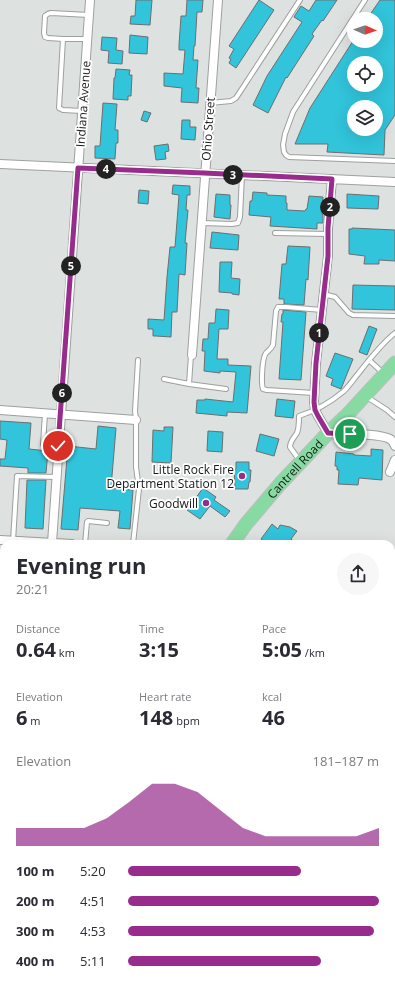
<!DOCTYPE html>
<html lang="en">
<head>
<meta charset="utf-8">
<style>
  :root { --surface:#fff; --page:#f7f7f7; --text:#2b2b33; --muted:#7c7c81; --accent:#982c8d }
  body { margin:0; font-family:"Open Sans",sans-serif; background:var(--page); color:var(--text); height:100vh; display:flex; flex-direction:column; font-size:15px; white-space:nowrap }
  * { box-sizing:border-box; margin:0 }
  p { font-size:13px; color:var(--muted) }
  .icon { flex:none; width:22px; height:22px; fill:none; stroke:currentColor; stroke-width:2; stroke-linecap:round; stroke-linejoin:round }
  .map { position:relative; flex:1; overflow:hidden }
  .side { position:absolute; left:0px; top:540px; width:395px; height:444px; display:flex; flex-direction:column; background:var(--surface); border-radius:12px 12px 0 0; box-shadow:0 4px 16px #0002 }
  .side>* { flex:none }
  .needle { width:26px; rotate:92deg }
  .tools { position:absolute; left:347px; top:12px; display:grid; gap:8px }
  .tools a { display:grid; place-items:center; width:36px; height:36px; border-radius:50%; background:var(--surface); box-shadow:0 4px 16px #0002; font-size:20px }
  .pin { position:absolute; display:grid; place-items:center; width:34px; height:34px; color:#fff; margin:-17px; border:2px solid #fff; border-radius:50%; box-shadow:0 1px 4px #0007 }
  .km { position:absolute; width:20px; height:20px; margin:-10px; border-radius:50%; background:#222; color:#fff; font-size:11px; line-height:20px; text-align:center }
  .round { display:grid; place-items:center; flex:none; width:42px; height:42px; border-radius:21px; background:var(--page) }
  .summary { display:flex; align-items:center; justify-content:space-between; height:68px; padding:0 16px }
  h1 { font-size:22px; font-weight:700; line-height:30px }
  .metrics { display:grid; grid-template-columns:repeat(3,1fr); gap:6px; height:68px; padding:4px 16px }
  .metrics div { display:grid; align-content:center }
  .metrics b { font-size:20px; font-weight:700 }
  .metrics small { font-size:11px; font-weight:400 }
  .metrics p { font-size:11px }
  .chart { height:112px; padding:8px 16px }
  .chart p { display:flex; justify-content:space-between }
  .chart svg { width:100%; height:72px; margin-top:4px; fill:var(--accent); opacity:.7 }
  ul { padding:0 16px; list-style:none; font-size:13px }
  li { display:grid; grid-template-columns:64px 48px 1fr; align-items:center; height:30px }
  li i { height:10px; border-radius:5px; background:var(--accent) }
  .map>svg:first-child { display:block }
  .building { fill:#31c4db; stroke:#6b6f70; fill-rule:evenodd }
  .lines { fill:none; stroke-linecap:round; stroke-linejoin:round }
  .lane-casing { stroke:#9ca09f; stroke-width:6 }
  .street-casing { stroke:#9ca09f; stroke-width:10 }
  .primary-casing { stroke:#bebebe; stroke-width:15 }
  .lane { stroke:#fff; stroke-width:4 }
  .street { stroke:#fff; stroke-width:8 }
  .primary { stroke:#88daa3; stroke-width:13 }
  .route-casing { stroke:#fff; stroke-width:8 }
  .route { stroke:#982c8d; stroke-width:5 }
  .poi-dot { fill:#982c8d; stroke:#fff; stroke-width:1.5 }
  .labels { text-anchor:middle; dominant-baseline:central; stroke-width:3.5; stroke-linejoin:round; paint-order:stroke }
  .street-label { font-size:12px; fill:#161717; stroke:#fff }
  .poi-label { font-size:12px; fill:#161717; stroke:#fff; text-anchor:end }
</style>
</head>
<body>
<div class="map">
<svg width="395" height="984" viewBox="0 0 395 984">
  <rect width="100%" height="100%" fill="#dde2e0"/>
  <!-- building -->
  <path class="building" d="M136,0H152L150,25L130,24L131,16H135Z
    M187,0H203L202,12H197L195,46H194L193,60H198L196,88H199L198,103L181,102L182,88L164,86V73L183,74L185,50H179V45L181,16H186Z
    M259,0L274,10L236,68L229,63L231,59L229,58L234,49L229,46Z
    M316,0H337L323,21L322,20L312,34L314,36L287,78L286,77L268,113L253,105L267,76L302,22L294,17L301,6L309,11Z
    M380,0H395V115L385,130L384,155L327,152L328,144H295L310,108L353,41H376V19H367ZM354,63H376V85H354ZM354,107H376V129H354Z
    M130,35L148,37L147,54L129,53Z
    M102,37L117,38L116,50L123,51L122,64L108,63L109,51L101,50Z
    M116,69L130,70L129,75H132L131,96H128V100L113,99L114,78H115Z
    M103,103L117,104L115,130H118V143H116L115,159L95,158V146H100Z
    M144,111L151,113L147,122L141,120Z
    M182,120H190V127H196L195,140L181,139Z
    M168,144L169,151L165,152L166,159L156,160L154,146Z
    M173,185L190,186V195H187L186,210H188L185,243H187L185,275L179,274L177,312H172L171,337L156,336H153V329H148V319L164,320L167,277L170,247H175L179,195L172,194Z
    M139,190L149,191L148,204L138,203Z
    M253,192L267,193V195L286,196V203H287V210L305,211L306,209H307L309,196L323,197L322,214L323,215V223H317V229L270,226L271,217L249,215L250,201H252Z
    M216,194L230,195V205H231L230,219L214,217Z
    M347,194L379,196L378,209L347,208Z
    M352,228L395,230V261L379,260V264H364L365,256L349,254V229H352Z
    M212,232L239,235L238,250L210,248Z
    M288,246L310,247L308,280L306,279L304,305L284,304V299H279L282,264H286Z
    M220,262H232L231,278L240,279L239,295L232,294V293L219,292Z
    M353,285L395,286V310L352,309Z
    M216,309L229,310L228,329H219L217,359H228V365L251,366L247,413L227,412V416L196,413L197,400H205V399L233,402L236,372L220,371V373L204,371L205,351H202L203,339H208L209,323H215Z
    M283,310L306,312L301,380L279,379L283,322H281L282,314H283Z
    M369,326L377,329L367,355L359,352Z
    M335,353L353,359L341,389L331,385L333,379L326,376Z
    M277,399L295,401L293,418L275,416Z
    M0,421L31,423L29,449L48,451L46,473H28V468L0,466V459H5L7,440L0,439Z
    M98,426L116,428L111,488L133,490L130,529L118,528L120,511L80,508L78,530L61,529L68,446L96,449Z
    M164,427H173L171,463L152,462L153,430L164,431Z
    M208,431L223,432L222,452L207,451Z
    M260,434L279,439L274,456L256,451Z
    M371,449L383,450L382,480L359,478L358,485L338,484L339,470H337V466H335L336,452L354,454V455L371,456Z
    M236,462H249V470H251L250,482H249L248,489H235L234,470L236,469Z
    M27,480H46L43,529L25,528Z
    M203,488L216,497L214,500L230,511L225,517L210,506L200,519L187,510Z
    M272,524L278,529L280,525L290,527L297,531L291,539L297,544H268L261,539Z"/>
  <g class="lines">
    <defs>
      <path id="lane" d="M365,0L293,112L285,134L283,145L284,152L286,155L289,157L395,161
        M63,39L48,38L45,37L44,33L45,16C47,14 48,13 51,13L89,15
        M210,103L231,101L236,98L300,0
        M82,111L63,110L59,108L63,39H87
        M202,223L232,224L238,223L240,217L242,175
        M275,233L328,234
        M323,294L335,297L349,313L353,315L395,316
        M369,360L383,373
        M164,379L189,384L226,389
        M189,384L191,355
        M314,393L267,390L263,389C261,383 262,358 266,353C269,350 271,349 273,345L276,311L278,307H286L322,310
        M367,397L387,410L395,417
        M43,444L45,414
        M300,461L290,447C290,441 294,438 297,433C299,428 299,421 299,416C315,411 331,402 344,391C349,386 353,380 358,374C369,360 381,344 395,333
        M13,541L17,476L56,477
        M85,544L87,522L88,521L107,523
        M133,544L139,489L136,467V420L135,411L138,360
        M0,816L4,817"/>
      <path id="street" d="M0,164L395,182
        M332,179L328,228V256L316,363L314,402L315,410L318,416L328,433C342,434 379,433 390,439C393,441 394,443 395,446
        M192,355L218,0
        M0,410L136,420
        M390,472L395,460
        M0,540L72,544
        M52,543L90,0
        M0,794H4
        M391,816H395
        M0,920H4
        M343,984L344,980"/>
      <g id="primary">
        <path id="s1" d="M232,544L246,524L280,484L328,433L347,415L395,363"/>
        <path d="M85,980L86,984"/>
      </g>
    </defs>
    <!-- lane casing -->
    <use href="#lane" class="lane-casing"/>
    <!-- street casing -->
    <use href="#street" class="street-casing"/>
    <!-- primary casing -->
    <use href="#primary" class="primary-casing"/>
    <!-- lane -->
    <use href="#lane" class="lane"/>
    <!-- street -->
    <use href="#street" class="street"/>
    <!-- primary -->
    <use href="#primary" class="primary"/>
  </g>
  <g class="lines">
    <defs>
      <path id="route" d="M58,446L78,168L204,173L332,179L328,228V256L316,363L314,402L315,410L318,416L328,433L350,434"/>
    </defs>
    <!-- route casing -->
    <use href="#route" class="route-casing"/>
    <!-- route -->
    <use href="#route" class="route"/>
  </g>
  <!-- markers -->
  <g class="poi-dot">
    <circle cx="242" cy="476" r="4"/>
    <circle cx="206" cy="503" r="4"/>
  </g>
  <g class="labels">
    <!-- street labels -->
    <g class="street-label">
      <text transform="translate(83 104) rotate(-86)">Indiana Avenue</text>
      <text transform="translate(208 129) rotate(-86)">Ohio Street</text>
      <text stroke="none"><textPath href="#s1" startOffset="98">Cantrell Road</textPath></text>
    </g>
    <!-- poi labels -->
    <g class="poi-label">
      <text x="234" y="469">Little Rock Fire<tspan x="234" dy="14">Department Station 12</tspan></text>
      <text x="198" y="503">Goodwill</text>
    </g>
  </g>
</svg>
<div class="tools">
<a><svg class="needle" viewBox="-14 -14 28 28"><path d="M0-13l5 13h-10z" fill="#e53935"/><path d="M0 13l5-13h-10z" fill="#7c7c81"/></svg></a>
<a><svg class="icon" aria-label="locate" viewBox="0 0 24 24"><circle cx="12" cy="12" r="6"/><path d="M12 2v4M12 18v4M2 12h4M18 12h4"/></svg></a>
<a><svg class="icon" aria-label="layers" viewBox="0 0 24 24"><path d="M12 4l9 5-9 5-9-5zM3 14l9 5 9-5"/></svg></a>
</div>
<div class="pin" style="left:350px;top:434px;background:#1e9e55"><svg class="icon" aria-label="arrive" viewBox="0 0 24 24"><path d="M6 21V4h12l-3 4 3 4H6"/></svg></div>
<div class="pin" style="left:58px;top:446px;background:#d93025"><svg class="icon" aria-label="check" viewBox="0 0 24 24"><path d="M5 12l5 5 9-10"/></svg></div>
<b class="km" style="left:319px;top:333px">1</b>
<b class="km" style="left:330px;top:207px">2</b>
<b class="km" style="left:233px;top:175px">3</b>
<b class="km" style="left:106px;top:169px">4</b>
<b class="km" style="left:71px;top:266px">5</b>
<b class="km" style="left:62px;top:393px">6</b>
<section class="side">
<div class="summary"><div><h1>Evening run</h1><p>20:21</p></div><a class="round"><svg class="icon" aria-label="share" viewBox="0 0 24 24"><path d="M12 15V3M7 8l5-5 5 5M5 13v7h14v-7"/></svg></a></div>
<div class="metrics">
<div><p>Distance</p><b>0.64<small> km</small></b></div>
<div><p>Time</p><b>3:15</b></div>
<div><p>Pace</p><b>5:05<small> /km</small></b></div>
</div>
<div class="metrics">
<div><p>Elevation</p><b>6<small> m</small></b></div>
<div><p>Heart rate</p><b>148<small> bpm</small></b></div>
<div><p>kcal</p><b>46</b></div>
</div>
<div class="chart"><p><span>Elevation</span>181–187 m</p>
<svg viewBox="0 0 160 44" preserveAspectRatio="none"><path d="M0 44V33L10 33L20 33L30 33L40 27L50 17L60 6L70 6L80 11L90 22L100 33L110 38L120 38L130 38L140 38L150 38L160 33V44z"/></svg>
</div>
<ul>
<li><b>100 m</b>5:20<i style="width:69%"></i></li>
<li><b>200 m</b>4:51<i style="width:100%"></i></li>
<li><b>300 m</b>4:53<i style="width:98%"></i></li>
<li><b>400 m</b>5:11<i style="width:77%"></i></li>
</ul>
</section>
</div>
</body>
</html>
